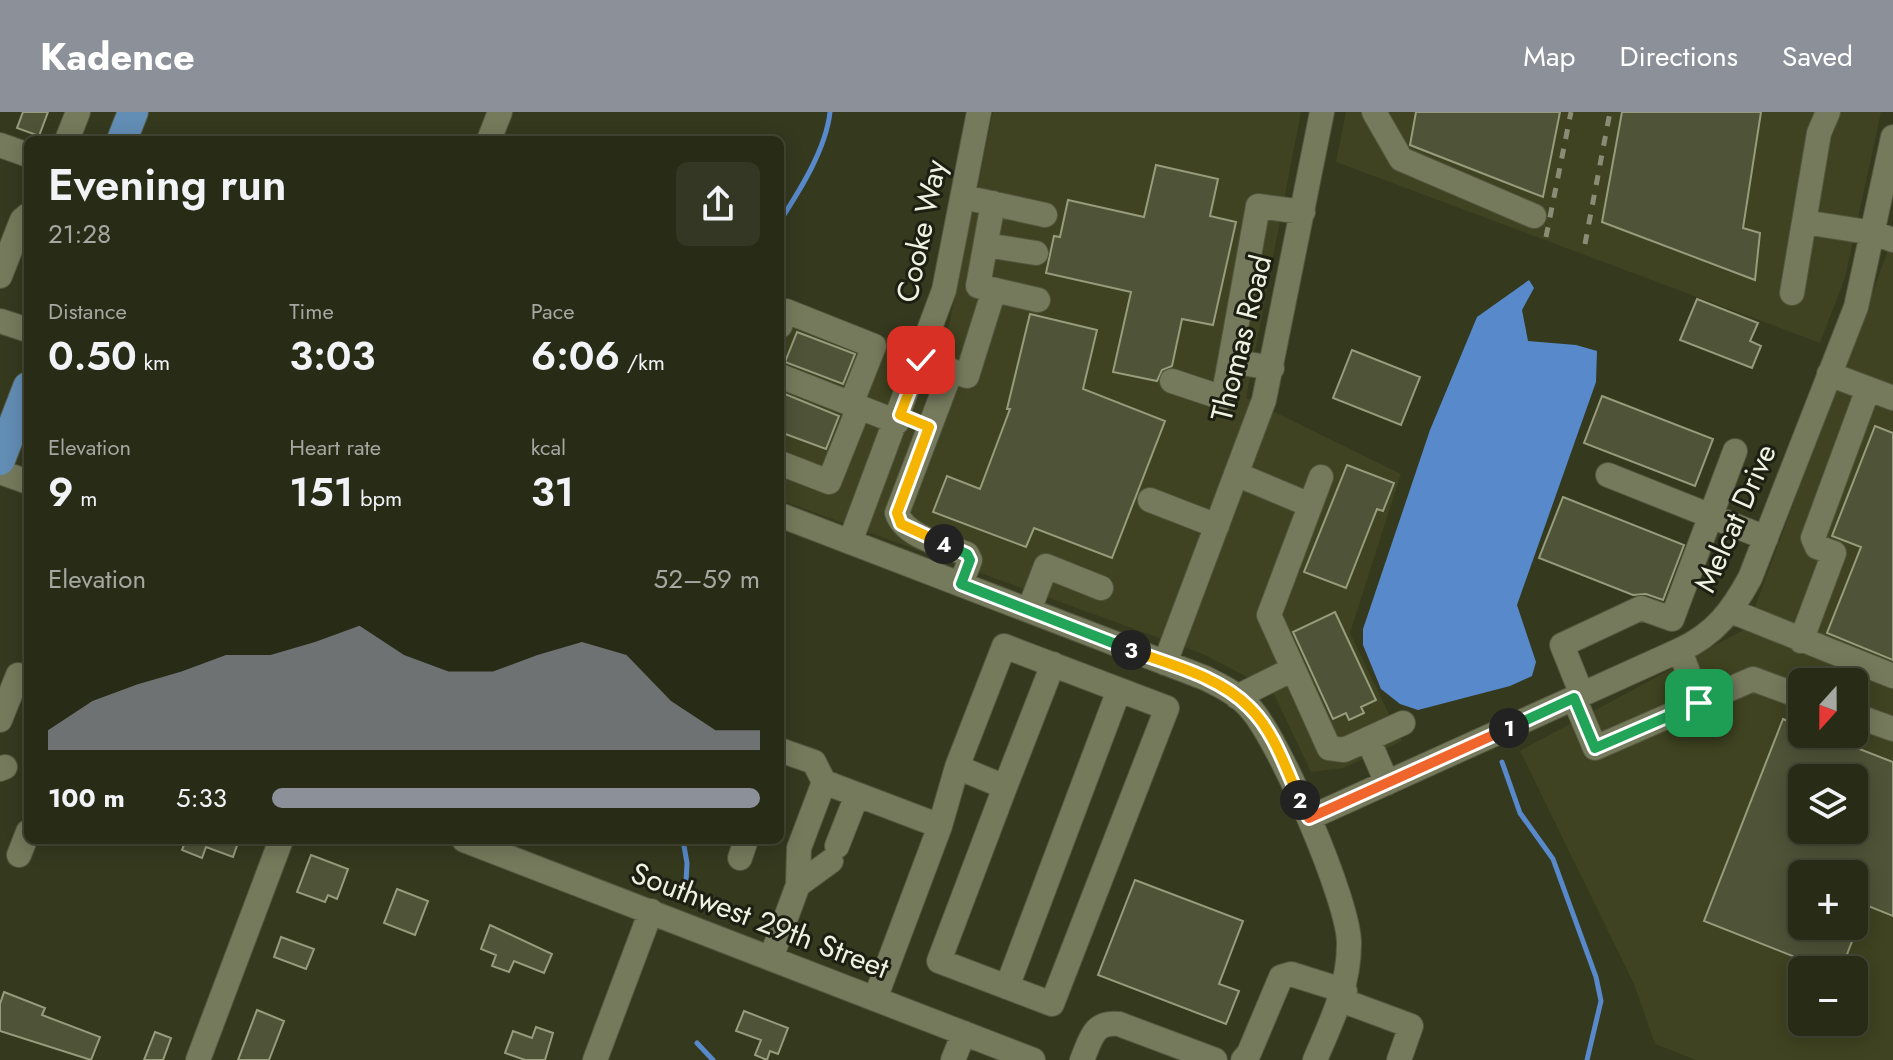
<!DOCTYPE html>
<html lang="en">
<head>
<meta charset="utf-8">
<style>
  :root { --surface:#282b16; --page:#343723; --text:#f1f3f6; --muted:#a5a7a1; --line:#444735; --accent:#8c9099 }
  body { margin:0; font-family:Jost,sans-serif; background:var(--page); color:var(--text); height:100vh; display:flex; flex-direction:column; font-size:30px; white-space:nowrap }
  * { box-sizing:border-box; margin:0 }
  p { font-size:26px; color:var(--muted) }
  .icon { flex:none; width:44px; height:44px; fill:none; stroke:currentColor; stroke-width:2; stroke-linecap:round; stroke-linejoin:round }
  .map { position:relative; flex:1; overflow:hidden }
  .drawer { position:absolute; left:24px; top:24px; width:760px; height:708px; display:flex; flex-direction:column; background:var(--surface); border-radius:12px; box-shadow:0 4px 20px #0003,0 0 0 2px var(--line) }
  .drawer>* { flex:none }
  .needle { width:52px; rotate:201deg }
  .fabs { position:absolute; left:1788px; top:556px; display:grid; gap:16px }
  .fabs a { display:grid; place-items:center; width:80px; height:80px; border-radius:12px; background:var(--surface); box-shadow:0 4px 20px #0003,0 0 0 2px var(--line); font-size:40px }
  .pin { position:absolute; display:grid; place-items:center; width:68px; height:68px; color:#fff; margin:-34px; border-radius:16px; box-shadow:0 4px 12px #0006 }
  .km { position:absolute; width:40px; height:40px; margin:-20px; border-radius:50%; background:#222; color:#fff; font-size:22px; line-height:40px; text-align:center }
  .round { display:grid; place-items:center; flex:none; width:84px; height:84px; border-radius:12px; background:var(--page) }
  .summary { display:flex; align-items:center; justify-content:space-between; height:136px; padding:0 24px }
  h1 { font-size:44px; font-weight:600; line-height:60px }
  .stats { display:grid; grid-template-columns:repeat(3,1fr); gap:12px; height:136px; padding:8px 24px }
  .stats div { display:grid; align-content:center }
  .stats b { font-size:40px; font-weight:600 }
  .stats small { font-size:22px; font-weight:400 }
  .stats p { font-size:22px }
  .chart { height:224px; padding:16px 24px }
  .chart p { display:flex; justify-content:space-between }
  .chart svg { width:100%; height:144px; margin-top:8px; fill:var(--accent); opacity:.7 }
  ul { padding:0 24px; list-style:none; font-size:26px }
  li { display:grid; grid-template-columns:128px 96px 1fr; align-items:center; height:60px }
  li i { height:20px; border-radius:10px; background:var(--accent) }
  header { display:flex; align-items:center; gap:48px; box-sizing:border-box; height:112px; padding:0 40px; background:var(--accent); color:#fff }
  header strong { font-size:38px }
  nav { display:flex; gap:44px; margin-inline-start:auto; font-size:28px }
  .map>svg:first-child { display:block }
  .built { fill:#3f4321; fill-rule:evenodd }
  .water { fill:#5889ca }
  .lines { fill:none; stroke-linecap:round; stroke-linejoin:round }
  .stream { stroke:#5889ca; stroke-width:5 }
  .building { fill:#4f5337; stroke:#979c7d; stroke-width:2; fill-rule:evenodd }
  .minor-casing { stroke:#53573f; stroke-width:26 }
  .major-casing { stroke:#53573f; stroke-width:32 }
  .minor { stroke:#757a5c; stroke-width:24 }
  .major { stroke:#628db4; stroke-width:30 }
  .rail { stroke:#898d76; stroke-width:5; stroke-dasharray:10 10; stroke-linecap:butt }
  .split-1-casing { stroke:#fff; stroke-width:16 }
  .split-2-casing { stroke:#fff; stroke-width:16 }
  .split-3-casing { stroke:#fff; stroke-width:16 }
  .split-4-casing { stroke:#fff; stroke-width:16 }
  .split-5-casing { stroke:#fff; stroke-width:16 }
  .split-1 { stroke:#22a559; stroke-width:10 }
  .split-2 { stroke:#f0652b; stroke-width:10 }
  .split-3 { stroke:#f5b400; stroke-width:10 }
  .split-4 { stroke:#22a559; stroke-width:10 }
  .split-5 { stroke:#f5b400; stroke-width:10 }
  .labels { text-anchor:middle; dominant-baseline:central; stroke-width:6; stroke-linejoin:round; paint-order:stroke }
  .street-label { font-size:30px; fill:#eef2e1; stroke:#1d1f13 }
</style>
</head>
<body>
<header>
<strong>Kadence</strong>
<nav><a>Map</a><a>Directions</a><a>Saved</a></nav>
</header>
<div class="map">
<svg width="1893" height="948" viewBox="0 0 1893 948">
  <rect width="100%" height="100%" fill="#35391e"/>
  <!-- built -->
  <path class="built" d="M993,0H1301L1246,286L1401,362L1350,521L1402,629L1344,656L1311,660L1272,578L1203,542L780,388V185L942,247Z
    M1346,0H1881L1845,166L1820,231L1336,50Z
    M1893,125V948H1696L1655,932L1634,872L1520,639L1747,516ZM1802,570H1854V622H1802ZM1802,666H1854V718H1802ZM1802,762H1854V814H1802ZM1802,858H1854V910H1802Z"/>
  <!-- water -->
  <path class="water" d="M1529,168L1534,176L1522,198L1528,229L1576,233L1597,239L1596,270L1517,493L1536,550L1532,564L1510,574L1418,598L1400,592L1381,577L1363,533V517L1430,318L1477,205Z"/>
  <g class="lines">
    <!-- stream -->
    <path class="stream" d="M780,109C800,78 826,37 830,0
      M1502,650L1520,701L1553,747L1596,865L1601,889L1587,948
      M683,728L687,751L685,790
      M697,931L713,948"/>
  </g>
  <!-- building -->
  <path class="building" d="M23,0H48L39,24L17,16Z
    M1416,0H1560L1543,85L1410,33Z
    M1622,0H1761L1743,116L1760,121L1755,168L1602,110Z
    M1156,53L1218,67L1210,104L1236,110L1213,213L1182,207L1172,254L1162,258L1157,269L1113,260L1131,180L1046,161L1054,124L1060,125L1068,88L1144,105Z
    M1697,187L1758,211L1750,229L1761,234L1752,256L1680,228Z
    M1030,202L1097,218L1083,277L1165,309L1112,446L1034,416L1026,435L933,400L947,364L980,377L1010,297H1007Z
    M797,220L855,242L843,272L785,250Z
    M1352,238L1420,265L1401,313L1333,286Z
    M780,280L839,304L826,337L780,320Z
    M1602,284L1713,327L1695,374L1584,331Z
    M1875,314L1893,321V548L1827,521L1861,435L1832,424Z
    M1347,353L1394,371L1383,399L1377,397L1346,476L1304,460Z
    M1563,385L1684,433L1663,488L1646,482L1633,483L1539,446Z
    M1335,500L1376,588L1361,595L1364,601L1349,608L1346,601L1333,607L1293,520Z
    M1783,607L1802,615V622H1821L1893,650V804L1866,793L1841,858H1828L1704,809ZM1802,666H1854V718H1802ZM1802,762H1854V814H1802Z
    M186,728H239L233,745L206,735L202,746L182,738Z
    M311,743L348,757L337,787L328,783L325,790L297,780Z
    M1135,768L1243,809L1219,872L1239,879L1226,912L1098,863Z
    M397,777L428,789L415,823L384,811Z
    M490,813L552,842L544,861L514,849L509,860L492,854L496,843L481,837Z
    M281,825L314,837L306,857L274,845Z
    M4,880L45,896L42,903L100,925L91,948L0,919V892Z
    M257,898L284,909L269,948H238Z
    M744,899L788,916L778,942L770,939L767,948L755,943L761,928L736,919Z
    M536,915L553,921L545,948H525L505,941L513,919L532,926Z
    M155,920L171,926L163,948H144Z"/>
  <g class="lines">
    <defs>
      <path id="minor" d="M1374,0L1401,47L1534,104
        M67,28L78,0
        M489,28L500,0
        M0,33L28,43
        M977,88L1045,103
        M993,91L978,174L1038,188
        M1804,110L1874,121L1893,128
        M986,133L1036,141
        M0,164L22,108L28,103
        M1792,181L1819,21L1828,0
        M0,209L28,218
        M780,214L786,199L874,234L851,292
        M938,254L967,264L994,178
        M1272,256L1230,249L1258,94L1303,100
        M951,259L897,401C905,425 944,433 967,442L970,448L961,472
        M1829,262L1893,286
        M780,264L897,310
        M1172,269L1223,286L1230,249
        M780,351L829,370L859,295
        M0,360L28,370
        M1236,362L1310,393
        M1608,363L1766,426
        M1321,365L1269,503L1329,636L1344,638L1403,611
        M1150,388L1217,414
        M780,403L1205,566C1221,574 1238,582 1250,596C1279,627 1350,791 1349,832C1349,875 1331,910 1315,948
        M850,430L944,178L979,0
        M1029,498L1046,454L1101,476
        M1731,499L1893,564
        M1801,529L1834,441L1817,435L1813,426L1868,277
        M1680,538L1699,591
        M1165,551L1264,288L1322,0
        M1582,583L1562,533L1641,496L1672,507L1735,339
        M1237,585L1291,558
        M1574,586L1595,636L1753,567L1802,585
        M1854,603L1893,617
        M0,608L18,563
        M1368,627L1387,671
        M780,638L814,650L824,670
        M0,657L5,655
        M1005,675L1053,552
        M1309,706L1680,538C1715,522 1732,499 1750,466L1856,195L1893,25
        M940,714L957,655L1004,534L1167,596L1052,892L939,849L1005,675L957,655
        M464,728L1033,948
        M837,734L857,683
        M19,743L28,720
        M740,746L746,728
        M798,773L831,749
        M771,846L798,773L799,736L824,670L940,714L875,887
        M1007,875L1119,578
        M1341,888L1411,914L1399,948
        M198,948L281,728
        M595,948L651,799
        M953,948L964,921
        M1082,948C1091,927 1093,909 1119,912L1215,948
        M1243,948L1249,941L1281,865L1291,862L1345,879"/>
      <path id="major" d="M122,28L133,0
        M0,348L28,275"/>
    </defs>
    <!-- minor casing -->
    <use href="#minor" class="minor-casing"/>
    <!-- major casing -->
    <use href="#major" class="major-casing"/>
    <!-- minor -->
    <use href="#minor" class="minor"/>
    <!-- major -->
    <use href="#major" class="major"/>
    <!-- rail -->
    <path class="rail" d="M1546,125L1571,0
      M1585,132L1610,0"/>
  </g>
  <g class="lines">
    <defs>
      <path id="split-1" d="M1509,616L1574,586L1595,636L1699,591"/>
      <path id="split-2" d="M1300,688L1309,706L1509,616"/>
      <path id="split-3" d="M1131,538C1170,553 1219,564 1249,595C1274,619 1286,657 1300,688"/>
      <path id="split-4" d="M944,432L967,442L970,448L961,472L1131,538"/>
      <path id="split-5" d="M921,248L900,303L929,315L897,401L901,412L944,432"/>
    </defs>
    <!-- split-1 casing -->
    <use href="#split-1" class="split-1-casing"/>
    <!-- split-2 casing -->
    <use href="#split-2" class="split-2-casing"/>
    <!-- split-3 casing -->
    <use href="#split-3" class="split-3-casing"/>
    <!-- split-4 casing -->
    <use href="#split-4" class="split-4-casing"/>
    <!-- split-5 casing -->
    <use href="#split-5" class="split-5-casing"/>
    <!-- split-1 -->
    <use href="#split-1" class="split-1"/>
    <!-- split-2 -->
    <use href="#split-2" class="split-2"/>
    <!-- split-3 -->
    <use href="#split-3" class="split-3"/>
    <!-- split-4 -->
    <use href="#split-4" class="split-4"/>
    <!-- split-5 -->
    <use href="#split-5" class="split-5"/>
  </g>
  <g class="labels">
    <!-- street labels -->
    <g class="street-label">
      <text transform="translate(921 119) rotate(-78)">Cooke Way</text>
      <text transform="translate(1241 226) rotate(-76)">Thomas Road</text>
      <text transform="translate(1735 406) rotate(-66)">Melcat Drive</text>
      <text transform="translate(760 808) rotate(21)">Southwest 29th Street</text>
    </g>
  </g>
</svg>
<div class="fabs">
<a><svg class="needle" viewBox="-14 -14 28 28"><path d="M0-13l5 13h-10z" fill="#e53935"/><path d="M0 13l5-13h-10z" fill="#a5a7a1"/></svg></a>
<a><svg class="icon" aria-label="layers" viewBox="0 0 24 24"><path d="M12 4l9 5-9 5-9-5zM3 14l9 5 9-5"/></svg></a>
<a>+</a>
<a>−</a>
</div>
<div class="pin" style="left:1699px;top:591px;background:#1e9e55"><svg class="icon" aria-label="arrive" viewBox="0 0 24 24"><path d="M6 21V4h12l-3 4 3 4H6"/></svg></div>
<div class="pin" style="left:921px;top:248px;background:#d93025"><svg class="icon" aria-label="check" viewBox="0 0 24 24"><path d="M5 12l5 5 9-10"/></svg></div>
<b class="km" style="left:1509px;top:616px">1</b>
<b class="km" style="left:1300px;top:688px">2</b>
<b class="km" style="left:1131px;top:538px">3</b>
<b class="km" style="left:944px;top:432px">4</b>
<section class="drawer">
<div class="summary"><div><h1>Evening run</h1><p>21:28</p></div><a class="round"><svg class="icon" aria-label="share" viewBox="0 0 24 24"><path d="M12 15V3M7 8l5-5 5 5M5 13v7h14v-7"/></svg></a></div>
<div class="stats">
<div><p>Distance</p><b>0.50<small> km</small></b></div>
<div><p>Time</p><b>3:03</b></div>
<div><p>Pace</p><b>6:06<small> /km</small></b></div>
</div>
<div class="stats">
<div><p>Elevation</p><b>9<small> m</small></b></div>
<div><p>Heart rate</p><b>151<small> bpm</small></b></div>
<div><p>kcal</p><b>31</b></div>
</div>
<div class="chart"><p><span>Elevation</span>52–59 m</p>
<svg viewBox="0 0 160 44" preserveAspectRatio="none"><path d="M0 44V38L10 29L20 24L30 20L40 15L50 15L60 11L70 6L80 15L90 20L100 20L110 15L120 11L130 15L140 29L150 38L160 38V44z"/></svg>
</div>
<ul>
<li><b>100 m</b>5:33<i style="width:100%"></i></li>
</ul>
</section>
</div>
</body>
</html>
